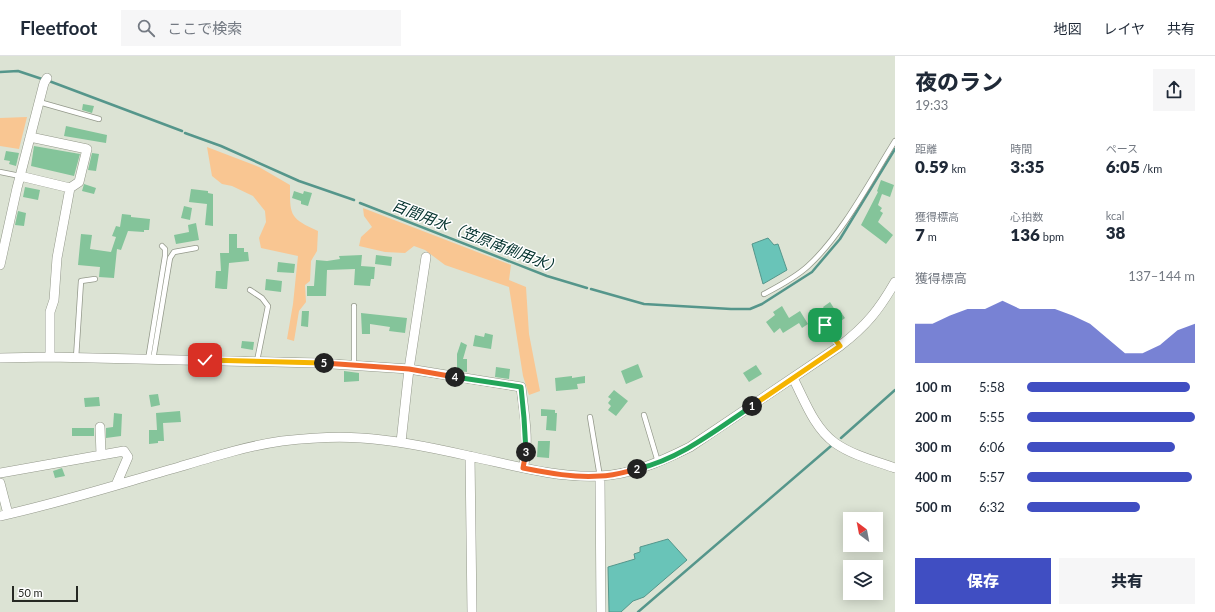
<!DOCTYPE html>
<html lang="ja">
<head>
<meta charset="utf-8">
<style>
  :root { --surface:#fff; --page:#f6f6f7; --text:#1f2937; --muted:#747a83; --line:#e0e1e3; --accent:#404ec2 }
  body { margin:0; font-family:Lato,"Noto Sans JP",sans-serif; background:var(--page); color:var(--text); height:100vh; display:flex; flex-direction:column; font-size:15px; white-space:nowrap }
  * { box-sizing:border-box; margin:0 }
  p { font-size:13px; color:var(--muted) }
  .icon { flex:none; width:22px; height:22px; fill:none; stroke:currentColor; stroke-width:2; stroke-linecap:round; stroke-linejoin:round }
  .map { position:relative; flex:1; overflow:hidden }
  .panel { display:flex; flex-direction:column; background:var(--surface); width:320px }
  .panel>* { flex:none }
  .needle { width:26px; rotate:328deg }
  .buttons { position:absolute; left:843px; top:456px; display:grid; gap:8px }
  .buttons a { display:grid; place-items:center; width:40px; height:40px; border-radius:0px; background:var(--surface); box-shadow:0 2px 10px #0003; font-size:20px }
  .scale { position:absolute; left:12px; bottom:10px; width:66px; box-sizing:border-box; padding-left:4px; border:2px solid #262923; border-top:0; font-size:11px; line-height:14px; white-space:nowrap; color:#262923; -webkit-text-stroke:3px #fff; paint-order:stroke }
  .pin { position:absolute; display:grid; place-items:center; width:34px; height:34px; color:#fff; margin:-17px; border-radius:8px; box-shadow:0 2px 6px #0006 }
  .km { position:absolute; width:20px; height:20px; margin:-10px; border-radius:50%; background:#222; color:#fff; font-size:11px; line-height:20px; text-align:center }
  .round { display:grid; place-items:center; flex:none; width:42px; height:42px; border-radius:0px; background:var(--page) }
  .overview { display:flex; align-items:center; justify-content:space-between; height:68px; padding:0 20px }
  h1 { font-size:22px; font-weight:800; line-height:30px }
  .stats { display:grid; grid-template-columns:repeat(3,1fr); gap:6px; height:68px; padding:4px 20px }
  .stats div { display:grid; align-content:center }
  .stats b { font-size:17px; font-weight:800 }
  .stats small { font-size:11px; font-weight:400 }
  .stats p { font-size:11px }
  .chart { height:112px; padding:8px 20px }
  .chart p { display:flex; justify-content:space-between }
  .chart svg { width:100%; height:72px; margin-top:4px; fill:var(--accent); opacity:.7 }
  .cta { display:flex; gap:8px; margin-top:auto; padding:8px 20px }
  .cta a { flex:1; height:46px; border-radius:0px; background:var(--accent); color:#fff; font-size:16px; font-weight:800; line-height:46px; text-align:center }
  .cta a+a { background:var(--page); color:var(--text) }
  ul { padding:0 20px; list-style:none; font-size:13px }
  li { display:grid; grid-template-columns:64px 48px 1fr; align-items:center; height:30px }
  li i { height:10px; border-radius:5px; background:var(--accent) }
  header { display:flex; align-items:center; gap:24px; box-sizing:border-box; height:56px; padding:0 20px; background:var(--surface); border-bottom:1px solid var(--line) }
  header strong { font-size:19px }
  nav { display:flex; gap:22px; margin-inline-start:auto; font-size:14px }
  .search { width:280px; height:36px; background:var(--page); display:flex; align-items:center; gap:10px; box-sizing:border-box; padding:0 14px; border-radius:0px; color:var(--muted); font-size:15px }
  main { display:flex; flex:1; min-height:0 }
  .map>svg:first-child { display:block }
  .green { fill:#f9c692 }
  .water { fill:#69c4b8; stroke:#55968b }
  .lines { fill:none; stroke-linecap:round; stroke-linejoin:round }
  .stream { stroke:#55968b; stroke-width:2.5 }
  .building { fill:#84c49a }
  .lane-casing { stroke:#93988a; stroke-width:6 }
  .street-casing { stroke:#93988a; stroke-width:10 }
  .lane { stroke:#fff; stroke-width:4.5 }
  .street { stroke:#fff; stroke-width:9 }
  .split-1-casing { stroke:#fff; stroke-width:8 }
  .split-2-casing { stroke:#fff; stroke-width:8 }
  .split-3-casing { stroke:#fff; stroke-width:8 }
  .split-4-casing { stroke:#fff; stroke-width:8 }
  .split-5-casing { stroke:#fff; stroke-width:8 }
  .split-6-casing { stroke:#fff; stroke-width:8 }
  .split-1 { stroke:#f5b400; stroke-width:5 }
  .split-2 { stroke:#22a559; stroke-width:5 }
  .split-3 { stroke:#f0652b; stroke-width:5 }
  .split-4 { stroke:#22a559; stroke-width:5 }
  .split-5 { stroke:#f0652b; stroke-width:5 }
  .split-6 { stroke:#f5b400; stroke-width:5 }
  .labels { text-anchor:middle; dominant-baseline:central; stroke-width:3; stroke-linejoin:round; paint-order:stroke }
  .water-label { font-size:15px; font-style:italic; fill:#02312c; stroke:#fff }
</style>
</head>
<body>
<header>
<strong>Fleetfoot</strong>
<div class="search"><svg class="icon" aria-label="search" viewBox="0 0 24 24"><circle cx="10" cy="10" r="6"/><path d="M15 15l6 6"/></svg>ここで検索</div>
<nav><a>地図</a><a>レイヤ</a><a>共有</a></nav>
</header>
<main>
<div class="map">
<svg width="895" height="556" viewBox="0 0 895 556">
  <rect width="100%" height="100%" fill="#dce3d4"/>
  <!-- green -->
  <path class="green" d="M27,61L19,93L0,90V62Z
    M207,91L259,111L290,129C290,159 289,162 318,175L317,195L311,205L310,225L305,229L306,246L299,255L294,285L287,283L293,248L298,200L261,192L259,182L266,166L265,155L253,140L232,130L222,128L212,120Z
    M363,152L511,209L509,224L526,231L529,278L540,335L529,339L523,320L509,231L445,209L425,194L414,190L405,197L385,196L359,190L361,181L372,171L364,160Z"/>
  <!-- water -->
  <path class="water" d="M768,182L774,189L778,188L787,214L763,228L752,188Z
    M668,483L687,504L644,541L633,545L621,556H609L608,511L635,503L634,498L640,496V491Z"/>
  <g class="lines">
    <!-- stream -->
    <path class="stream" d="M0,16L18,15L42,23
      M49,25L182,75
      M185,77L221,90L299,125L354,144
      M360,147L547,220L587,232
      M591,233L644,248L731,253H750L762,248L812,216L840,183L895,93
      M841,382L895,334
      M638,556L831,390"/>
  </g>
  <!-- building -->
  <path class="building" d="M83,48L94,50L92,57L82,54Z
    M66,70L107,79L106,87L64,80Z
    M34,90L80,98L74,120L31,110Z
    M6,95L19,97L16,110L9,108L10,105L4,104Z
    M92,97L99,98L96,115L88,114Z
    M881,124L894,129L890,141L882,138L878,149L882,152L880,155L883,157L878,166L893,179L886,188L861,169L878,136L877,135Z
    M84,128L96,132L94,138L82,135Z
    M25,131L40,134L38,144L23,141Z
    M191,133L208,135V137L213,138V170L205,169L207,148L189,146Z
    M294,135L303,138L304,135L312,137L308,150L301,148V145L292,142Z
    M184,150L192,152L190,164L181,162Z
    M18,155L26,157L24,170L15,169Z
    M122,158L131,159V161L150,163L149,174H144V176L128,175L121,194L117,193L114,222L99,221L100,211L78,209L81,178L92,179L90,193L111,196L116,181L112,180L116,170L120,171Z
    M196,167L199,184L176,188L174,179L189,176L188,169Z
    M229,178H237V192H244V196H248L249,205L229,207L227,233H223L215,232L216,215H221L220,197H229Z
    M362,199L361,210L375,211L374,223H371L370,230L354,229L355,213L327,214L326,240H307V230H314L316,204L327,205L340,203L339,200Z
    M376,199L392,201L391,210L375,208Z
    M278,206L295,208L294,217L277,216Z
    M266,223L282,225L281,236L265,234Z
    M830,246L837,257L840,255L845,262L834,270L823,251Z
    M782,250L789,262L800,255L808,268L802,272L799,267L783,277L780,272L774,277L766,266L775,259L773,256Z
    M302,255H309L308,271L301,270Z
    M361,257L407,262L405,277L389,275L390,271L370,268V278H362Z
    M485,277L493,279L491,293L473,290L475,279L484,281Z
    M242,285L254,286L253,294L241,292Z
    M461,286L467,289L463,303H467V316L457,315V298Z
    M638,308L643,321L626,328L621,315Z
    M756,309L762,318L749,326L743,317Z
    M496,311L510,313L509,323L495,321Z
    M344,315L359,317V325L344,326Z
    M572,320V322L585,320V327L577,328L578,333L556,335L555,322Z
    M614,334L628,345L616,360L608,354L611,350L608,347L611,343L608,341Z
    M158,338L160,349L151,351L149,339Z
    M99,341L100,350L85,351L84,342Z
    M541,353L555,354V357H557L556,375L546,374L547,360H541Z
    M180,355L181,366L163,367L164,385H158V387L149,388V374H157L156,357Z
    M114,357L122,358L121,380L106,382V372L113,371Z
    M72,372H94V380H72Z
    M538,385H550L549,402L537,401Z
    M62,412L65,420L55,422L53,415Z"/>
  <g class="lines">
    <defs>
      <path id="lane" d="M39,46L99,63
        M0,116L20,120
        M250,234L262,242L268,250L257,305
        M764,238C779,230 795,222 808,210C842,179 870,125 895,85
        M821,268L825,269L840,290
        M76,302L81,225L95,223
        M148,304L165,200V193L162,190
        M153,304L170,202L174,196L196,192
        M354,309V250
        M644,359L658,406
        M590,361L600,421"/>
      <path id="street" d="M20,120L70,132L79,126L87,93L30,81
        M0,209L17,132L44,27L47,22
        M50,301V256L54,244L57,202L70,132
        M0,302L50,301L317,307L409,313L521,331C524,357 530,386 523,412
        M793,322C804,343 814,372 835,387C852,399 875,405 895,412
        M100,371L101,399
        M401,386L409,313L426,201
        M470,400L472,556
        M0,417L124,395L128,401L116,429
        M600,421L601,556
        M0,427L8,458
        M0,460C60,447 119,428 179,411C212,401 247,390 282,385C308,382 335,380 361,382C397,384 434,392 469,400C512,409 555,422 599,420C631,419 662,405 690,391L840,290C866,270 879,254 895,226"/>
    </defs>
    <!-- lane casing -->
    <use href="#lane" class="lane-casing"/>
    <!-- street casing -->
    <use href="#street" class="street-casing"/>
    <!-- lane -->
    <use href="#lane" class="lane"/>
    <!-- street -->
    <use href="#street" class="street"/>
  </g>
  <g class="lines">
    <defs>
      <path id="split-1" d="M752,350L840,290L825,269"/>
      <path id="split-2" d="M637,413C680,403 716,374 752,350"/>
      <path id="split-3" d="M526,396L523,412C548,417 575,422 600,420C612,420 625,416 637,413"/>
      <path id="split-4" d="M455,321L521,331L524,362L526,396"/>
      <path id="split-5" d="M324,307L409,313L455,321"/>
      <path id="split-6" d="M205,304L324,307"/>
    </defs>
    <!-- split-1 casing -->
    <use href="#split-1" class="split-1-casing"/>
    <!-- split-2 casing -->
    <use href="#split-2" class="split-2-casing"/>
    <!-- split-3 casing -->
    <use href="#split-3" class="split-3-casing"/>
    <!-- split-4 casing -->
    <use href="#split-4" class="split-4-casing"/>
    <!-- split-5 casing -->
    <use href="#split-5" class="split-5-casing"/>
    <!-- split-6 casing -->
    <use href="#split-6" class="split-6-casing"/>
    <!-- split-1 -->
    <use href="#split-1" class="split-1"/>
    <!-- split-2 -->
    <use href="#split-2" class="split-2"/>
    <!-- split-3 -->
    <use href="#split-3" class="split-3"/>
    <!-- split-4 -->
    <use href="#split-4" class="split-4"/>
    <!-- split-5 -->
    <use href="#split-5" class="split-5"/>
    <!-- split-6 -->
    <use href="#split-6" class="split-6"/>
  </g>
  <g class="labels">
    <!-- water labels -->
    <g class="water-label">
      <text transform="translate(477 180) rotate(21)">百間用水（笠原南側用水）</text>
    </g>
  </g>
</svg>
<div class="buttons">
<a><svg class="needle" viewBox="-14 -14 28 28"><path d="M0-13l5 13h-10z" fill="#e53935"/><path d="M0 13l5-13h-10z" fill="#747a83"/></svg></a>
<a><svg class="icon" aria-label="layers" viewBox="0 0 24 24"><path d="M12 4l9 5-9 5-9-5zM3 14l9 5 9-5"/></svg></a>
</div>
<div class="scale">50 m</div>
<div class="pin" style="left:825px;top:269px;background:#1e9e55"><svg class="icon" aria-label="arrive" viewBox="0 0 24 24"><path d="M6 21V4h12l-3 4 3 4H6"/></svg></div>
<div class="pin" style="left:205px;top:304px;background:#d93025"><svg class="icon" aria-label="check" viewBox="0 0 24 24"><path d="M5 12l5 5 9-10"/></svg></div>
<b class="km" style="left:752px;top:350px">1</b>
<b class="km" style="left:637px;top:413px">2</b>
<b class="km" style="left:526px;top:396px">3</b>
<b class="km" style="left:455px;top:321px">4</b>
<b class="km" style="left:324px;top:307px">5</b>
</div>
<section class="panel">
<div class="overview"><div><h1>夜のラン</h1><p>19:33</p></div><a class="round"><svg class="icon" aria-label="share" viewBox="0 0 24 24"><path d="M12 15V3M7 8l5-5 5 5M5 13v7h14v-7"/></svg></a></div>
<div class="stats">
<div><p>距離</p><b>0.59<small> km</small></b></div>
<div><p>時間</p><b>3:35</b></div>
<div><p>ペース</p><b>6:05<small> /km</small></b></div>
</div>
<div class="stats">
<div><p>獲得標高</p><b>7<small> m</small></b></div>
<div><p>心拍数</p><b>136<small> bpm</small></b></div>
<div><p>kcal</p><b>38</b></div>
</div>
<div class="chart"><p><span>獲得標高</span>137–144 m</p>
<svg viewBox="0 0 160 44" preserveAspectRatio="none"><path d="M0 44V20L10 20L20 15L30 11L40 11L50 6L60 11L70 11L80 11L90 15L100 20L110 29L120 38L130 38L140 33L150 24L160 20V44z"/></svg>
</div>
<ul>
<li><b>100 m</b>5:58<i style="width:97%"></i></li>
<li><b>200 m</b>5:55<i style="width:100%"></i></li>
<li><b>300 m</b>6:06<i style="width:88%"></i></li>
<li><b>400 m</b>5:57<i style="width:98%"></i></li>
<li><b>500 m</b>6:32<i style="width:67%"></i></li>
</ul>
<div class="cta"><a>保存</a><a>共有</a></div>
</section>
</main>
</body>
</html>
